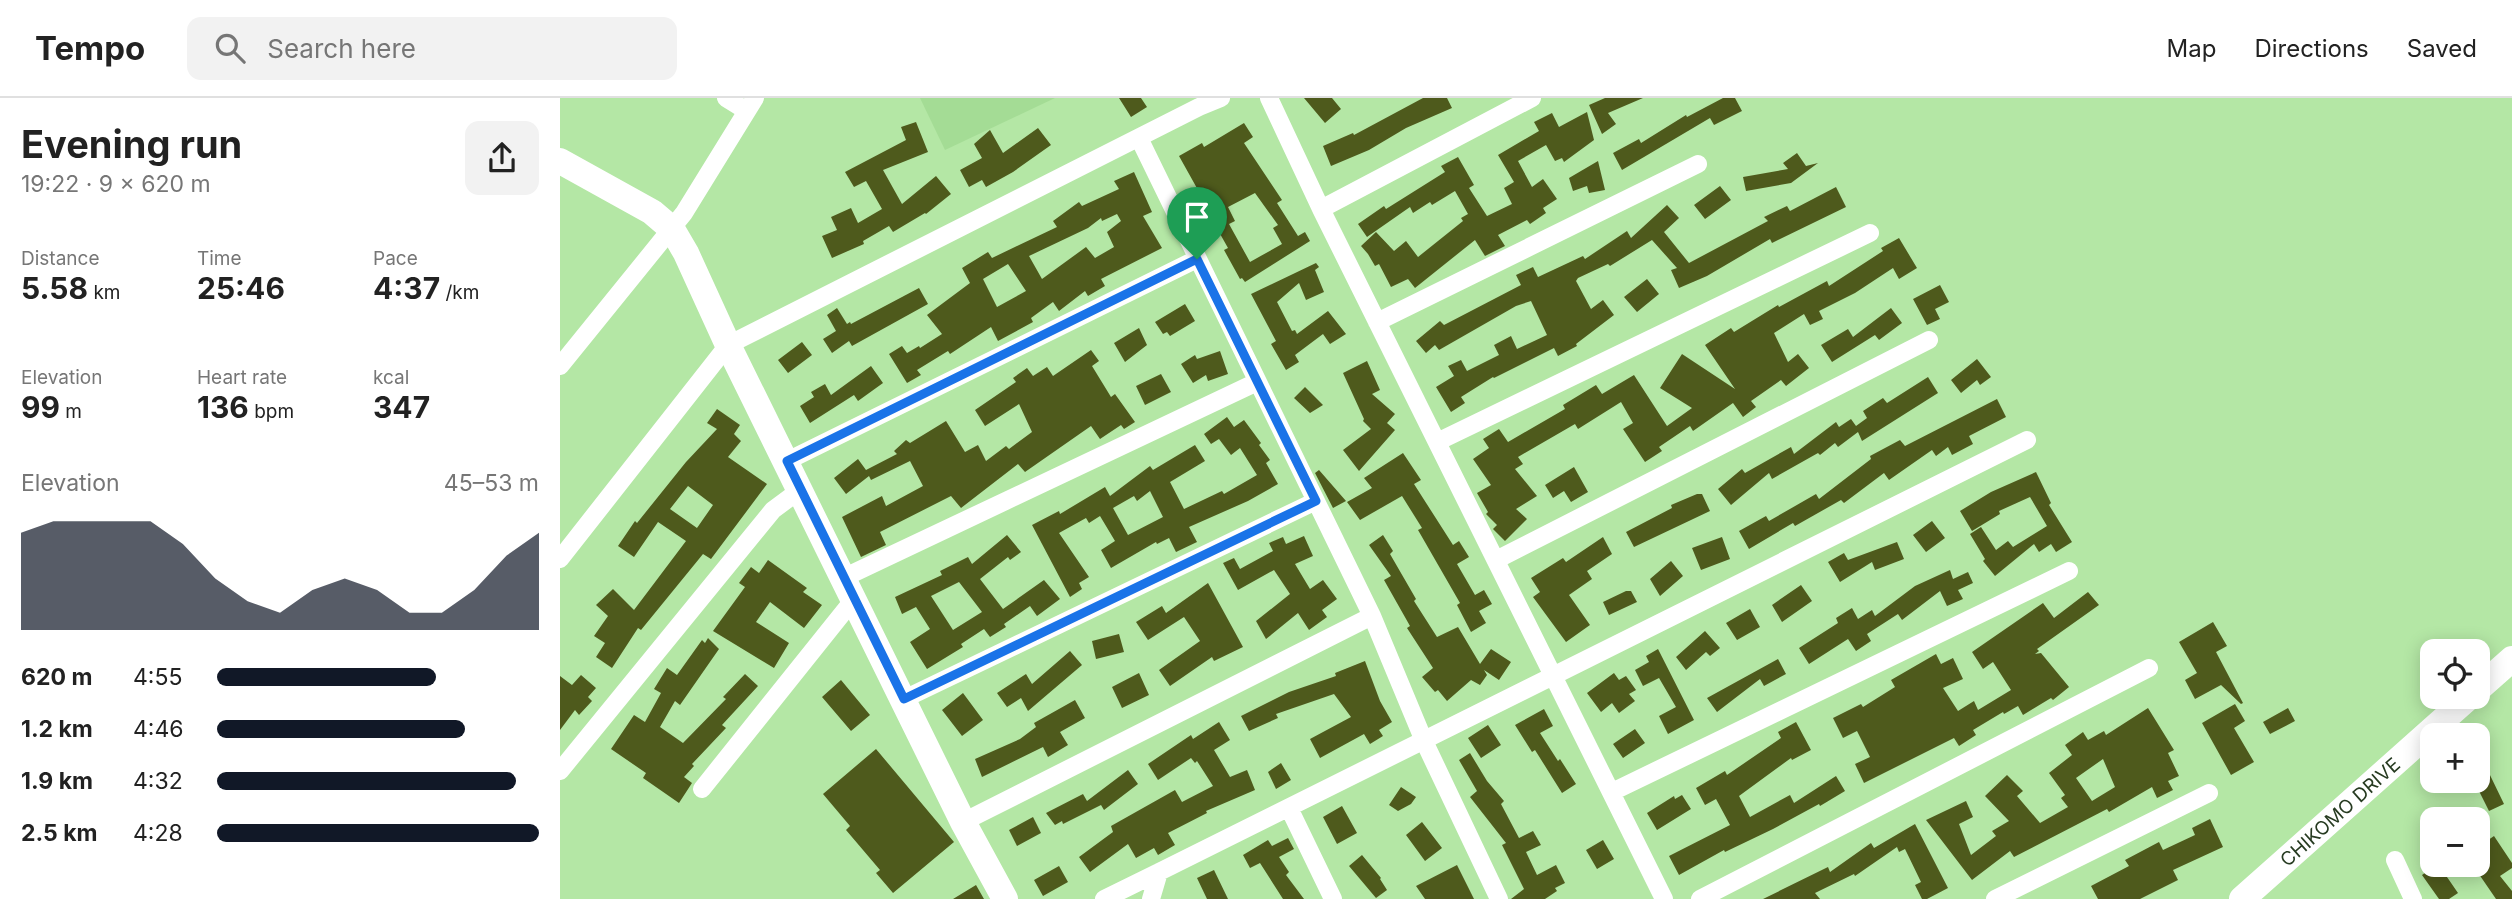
<!DOCTYPE html>
<html lang="en">
<head>
<meta charset="utf-8">
<style>
  :root { --surface:#fff; --page:#f2f2f2; --text:#222; --muted:#767676; --line:#e0e0e0; --accent:#111827 }
  body { margin:0; font-family:Inter,sans-serif; background:var(--page); color:var(--text); height:100vh; display:flex; flex-direction:column; font-size:26px; white-space:nowrap }
  * { box-sizing:border-box; margin:0 }
  p { font-size:23px; color:var(--muted) }
  .icon { flex:none; width:38px; height:38px; fill:none; stroke:currentColor; stroke-width:2; stroke-linecap:round; stroke-linejoin:round }
  .map { position:relative; flex:1; overflow:hidden }
  .sheet { display:flex; flex-direction:column; background:var(--surface); width:560px }
  .sheet>* { flex:none }
  .tools { position:absolute; left:1860px; top:541px; display:grid; gap:14px }
  .tools a { display:grid; place-items:center; width:70px; height:70px; border-radius:14px; background:var(--surface); box-shadow:0 4px 18px #0003; font-size:35px }
  .pin { position:absolute; display:grid; place-items:center; width:60px; height:60px; color:#fff; margin:-72px -30px; border-radius:50% 50% 50% 0; rotate:-45deg; box-shadow:0 0 7px #0007 }
  .pin .icon { rotate:45deg }
  .round { display:grid; place-items:center; flex:none; width:74px; height:74px; border-radius:14px; background:var(--page) }
  .head { display:flex; align-items:center; justify-content:space-between; height:119px; padding:0 21px }
  h1 { font-size:38px; font-weight:700; line-height:52px }
  .figures { display:grid; grid-template-columns:repeat(3,1fr); gap:10px; height:119px; padding:7px 21px }
  .figures div { display:grid; align-content:center }
  .figures b { font-size:30px; font-weight:700 }
  .figures small { font-size:19px; font-weight:400 }
  .figures p { font-size:19px }
  .chart { height:196px; padding:14px 21px }
  .chart p { display:flex; justify-content:space-between }
  .chart svg { width:100%; height:126px; margin-top:7px; fill:var(--accent); opacity:.7 }
  ul { padding:0 21px; list-style:none; font-size:23px }
  li { display:grid; grid-template-columns:112px 84px 1fr; align-items:center; height:52px }
  li i { height:18px; border-radius:9px; background:var(--accent) }
  header { display:flex; align-items:center; gap:42px; box-sizing:border-box; height:98px; padding:0 35px; background:var(--surface); border-bottom:2px solid var(--line) }
  header strong { font-size:33px }
  nav { display:flex; gap:38px; margin-inline-start:auto; font-size:24px }
  .search { width:490px; height:63px; background:var(--page); display:flex; align-items:center; gap:18px; box-sizing:border-box; padding:0 24px; border-radius:14px; color:var(--muted); font-size:26px }
  main { display:flex; flex:1; min-height:0 }
  .map>svg:first-child { display:block }
  .built { fill:#a4dc95 }
  .building { fill:#4e5a1c; fill-rule:evenodd }
  .lines { fill:none; stroke-linecap:round; stroke-linejoin:round }
  .street { stroke:#fff; stroke-width:18 }
  .secondary { stroke:#fff; stroke-width:26 }
  .route-casing { stroke:#fff; stroke-width:14 }
  .route { stroke:#1a73e8; stroke-width:9 }
  .labels { text-anchor:middle; dominant-baseline:central; stroke-width:7; stroke-linejoin:round; paint-order:stroke }
  .street-label { font-size:19px; fill:#273b21; stroke:#e9fee4 }
</style>
</head>
<body>
<header>
<strong>Tempo</strong>
<div class="search"><svg class="icon" aria-label="search" viewBox="0 0 24 24"><circle cx="10" cy="10" r="6"/><path d="M15 15l6 6"/></svg>Search here</div>
<nav><a>Map</a><a>Directions</a><a>Saved</a></nav>
</header>
<main>
<section class="sheet">
<div class="head"><div><h1>Evening run</h1><p>19:22 · 9 × 620 m</p></div><a class="round"><svg class="icon" aria-label="share" viewBox="0 0 24 24"><path d="M12 15V3M7 8l5-5 5 5M5 13v7h14v-7"/></svg></a></div>
<div class="figures">
<div><p>Distance</p><b>5.58<small> km</small></b></div>
<div><p>Time</p><b>25:46</b></div>
<div><p>Pace</p><b>4:37<small> /km</small></b></div>
</div>
<div class="figures">
<div><p>Elevation</p><b>99<small> m</small></b></div>
<div><p>Heart rate</p><b>136<small> bpm</small></b></div>
<div><p>kcal</p><b>347</b></div>
</div>
<div class="chart"><p><span>Elevation</span>45–53 m</p>
<svg viewBox="0 0 160 44" preserveAspectRatio="none"><path d="M0 44V10L10 6L20 6L30 6L40 6L50 14L60 26L70 34L80 38L90 30L100 26L110 30L120 38L130 38L140 30L150 18L160 10V44z"/></svg>
</div>
<ul>
<li><b>620 m</b>4:55<i style="width:68%"></i></li>
<li><b>1.2 km</b>4:46<i style="width:77%"></i></li>
<li><b>1.9 km</b>4:32<i style="width:93%"></i></li>
<li><b>2.5 km</b>4:28<i style="width:100%"></i></li>
</ul>
</section>
<div class="map">
<svg width="1952" height="801" viewBox="0 0 1952 801">
  <rect width="100%" height="100%" fill="#b4e7a5"/>
  <!-- built -->
  <path class="built" d="M360,0H495L385,52Z"/>
  <!-- building -->
  <path class="building" d="M559,0H581L587,9L571,19Z
    M744,0H772L781,11L765,25Z
    M863,0H887L892,10L846,30L809,52L771,68L763,48L793,35L794,37Z
    M1045,0H1083L1048,15L1056,26L1042,36L1029,7Z
    M1163,0H1175L1182,13L1154,27L1150,20L1062,72L1053,55L1079,41L1081,45L1126,17L1127,19Z
    M1027,14L1034,42L1004,64L1002,60L995,63L986,47L958,63L972,89L983,81L997,101L983,110L986,115L970,126L967,122L938,137L945,148L925,158L915,142L855,190L848,181L831,189L819,166L815,168L808,156L801,148L816,134L834,153L846,143L858,159L903,123L901,120L908,116L895,93L872,107L870,104L853,115L850,109L807,139L798,126L824,108L826,111L885,74L881,68L898,59L914,87L909,90L927,118L952,106L944,90L954,84L938,57L979,33L974,24L992,15L999,29Z
    M356,24L368,54L323,72L342,106L376,78L391,96L366,116L365,115L333,134L329,128L303,143L304,146L272,160L262,138L277,132L271,119L291,110L298,125L322,111L306,83L294,89L285,74L346,42L341,29Z
    M684,25L693,39L684,45L722,102L717,105L738,138L745,134L750,143L685,184L682,180L680,181L664,152L668,150L650,118L642,123L633,106L643,101L619,58L642,45L644,49ZM695,95L718,127L713,130L722,146L690,164L669,126L675,123L668,109Z
    M478,30L491,47L453,74L426,89L422,82L409,89L400,72L422,60L414,46L430,32L443,55Z
    M1237,55L1246,68L1258,65L1231,85L1186,93L1183,79L1228,71L1223,65Z
    M1038,63L1045,92L1029,95L1027,88L1013,93L1009,80Z
    M574,74L592,114L583,118L602,150L541,181L545,188L528,198L525,193L499,213L493,204L471,220L473,224L438,243L431,229L390,256L388,253L357,272L361,277L347,285L329,256L342,248L347,255L359,248L360,250L382,236L367,217L410,185L402,170L428,154L432,160L497,129L493,123L519,104L522,108L559,91L554,83ZM557,116L561,123L547,134L554,149L535,160L526,149L482,181L469,158L528,130L541,120L542,123ZM448,166L466,193L437,209L423,181Z
    M1160,88L1171,102L1145,121L1134,107Z
    M1276,89L1286,109L1212,145L1210,141L1147,178L1119,190L1111,172L1117,170L1092,142L1050,168L1048,166L1018,180L1016,183L1031,211L1043,202L1054,217L1016,246L1017,248L998,258L994,250L934,280L933,279L901,299L905,305L891,314L876,289L894,278L888,268L901,262L907,273L939,257L934,247L951,238L957,251L987,237L971,203L956,208L879,252L875,247L866,255L856,243L880,223L884,227L961,187L956,177L973,169L978,179L1023,158L1025,161L1067,133L1071,140L1107,107L1119,120L1104,134L1129,165L1208,123L1204,119L1227,108L1230,113Z
    M1339,140L1357,170L1339,181L1333,170L1295,195L1259,213L1263,221L1250,227L1244,216L1214,235L1228,264L1238,256L1249,270L1226,288L1221,282L1191,303L1196,309L1183,319L1173,305L1133,333L1130,328L1099,349L1102,353L1085,364L1063,331L1073,325L1061,304L1018,331L1015,326L958,359L963,366L955,371L977,398L956,411L967,421L945,443L933,431L937,427L926,416L928,414L917,395L931,387L913,361L929,350L923,341L939,331L948,344L1005,311L1003,307L1036,287L1042,296L1074,277L1107,328L1132,310L1100,290L1122,256L1175,291L1145,247L1171,230L1174,234L1218,207L1219,209L1267,183L1269,188L1323,153L1321,150Z
    M756,165L759,169L755,172L764,194L746,202L739,185L717,204L732,233L735,232L737,236L768,213L786,236L770,246L763,236L735,257L739,264L726,272L711,246L716,243L691,196Z
    M1087,181L1099,196L1077,214L1064,199Z
    M1380,187L1389,204L1375,211L1380,221L1367,227L1353,201Z
    M359,190L368,206L292,248L289,243L272,255L263,241L276,233L267,217L277,210L287,226L290,224L291,226Z
    M625,206L635,223L610,238L607,234L603,236L595,224Z
    M1331,210L1342,225L1319,242L1315,237L1272,264L1261,247L1288,231L1293,239Z
    M579,230L587,247L565,264L554,245Z
    M242,244L252,257L228,275L218,262Z
    M531,252L539,263L532,268L551,299L555,296L575,324L564,331L561,327L540,341L531,328L465,374L458,366L401,410L391,398L320,434L326,447L301,459L282,419L322,398L326,408L363,388L350,363L311,382L309,378L286,396L274,380L298,361L306,372L337,356L334,353L346,342L350,345L386,323L405,354L418,347L426,363L446,348L449,351L472,334L459,306L425,328L415,312L456,284L453,280L467,270L473,278L487,269L493,278Z
    M660,253L668,276L648,283L646,277L633,285L621,266L635,257L637,261Z
    M1417,261L1431,279L1420,287L1417,282L1401,295L1391,282Z
    M807,263L820,292L812,296L835,316L827,325L835,332L799,373L783,352L811,331L803,323L804,321L783,275Z
    M311,268L323,285L298,303L294,297L250,325L240,308L254,299L251,294L265,286L271,297Z
    M601,276L611,294L585,307L576,288Z
    M1368,279L1378,295L1302,343L1298,334L1278,349L1275,345L1260,357L1258,355L1212,381L1209,375L1171,407L1158,391L1182,371L1185,375L1231,349L1234,356L1276,324L1279,329L1291,321L1296,328L1307,320L1303,313L1323,300L1327,305Z
    M745,289L763,307L750,315L734,300Z
    M1437,301L1446,319L1409,338L1413,346L1392,357L1388,349L1376,358L1372,352L1329,382L1324,375L1284,405L1281,402L1235,428L1233,425L1189,451L1179,433L1206,418L1209,423L1256,396L1259,401L1311,361L1310,358L1340,342L1345,348Z
    M157,311L180,327L174,336L181,343L168,359L207,386L151,461L143,456L81,532L78,530L52,570L36,559L45,545L34,538L48,518L36,507L53,491L74,512L126,443L98,424L74,459L58,448L75,423L77,425L126,364L157,331L147,325ZM128,388L153,407L137,430L110,411Z
    M667,319L674,329L684,322L701,345L699,347L710,362L706,365L718,386L688,403L629,429L637,444L616,454L609,440L597,446L596,444L551,470L541,452L555,443L540,418L529,425L526,420L499,435L529,479L519,485L522,491L510,499L472,427L499,413L500,416L545,389L550,398L590,368L593,372L635,347L645,363L610,384L624,411L662,393L664,396L697,377L680,350L671,357L659,341L651,346L644,336ZM590,393L603,419L568,437L553,410L574,398L577,403Z
    M843,355L861,382L854,386L893,447L899,443L909,459L897,466L915,497L924,492L932,506L919,513L926,525L911,534L897,507L900,505L858,432L862,430L842,398L800,422L787,404L812,390L804,380Z
    M1014,369L1028,394L1011,404L1004,393L993,400L985,387Z
    M759,372L786,403L773,410L755,375Z
    M1476,374L1491,405L1489,407L1512,444L1496,454L1491,446L1479,454L1474,446L1435,478L1423,463L1425,461L1410,436L1421,429L1436,452L1448,443L1453,449L1487,428L1470,399L1439,413L1440,416L1412,433L1400,413L1431,394Z
    M1137,396H1142L1150,413L1074,449L1066,434L1112,410L1111,407Z
    M1372,423L1385,440L1366,454L1353,437Z
    M447,437L461,454L450,462L448,459L420,481L443,511L484,482L500,501L477,518L470,508L444,526L446,529L430,539L424,531L401,546L403,549L367,571L350,544L370,531L356,509L342,516L335,499L382,477L380,473L408,459L412,466ZM399,484L422,514L393,532L371,498Z
    M823,437L833,453L830,456L856,501L854,503L877,539L898,529L920,566L931,551L951,564L939,582L924,572L927,577L920,587L911,582L887,603L878,592L875,594L862,579L873,570L847,530L850,528L824,482L831,478L809,447Z
    M744,438L753,458L735,466L750,491L763,482L777,501L762,512L767,519L749,532L738,515L706,541L696,523L730,496L714,472L678,492L663,465L674,460L680,471L713,453L709,445L723,439L726,446Z
    M1043,439L1052,456L1027,473L1032,481L1009,497L1030,527L1006,544L973,499L980,494L971,480L1003,460L1006,464Z
    M1162,439L1170,461L1141,472L1132,450Z
    M1337,444L1344,461L1315,472L1312,464L1280,484L1268,464L1284,455L1288,462Z
    M208,462L247,490L243,494L262,507L244,530L210,504L196,524L229,545L214,570L153,533L185,489L179,485L191,469L199,475Z
    M1111,463L1123,478L1100,498L1090,481Z
    M1390,472L1393,481L1408,474L1413,485L1398,492L1403,501L1387,508L1380,493L1342,522L1338,516L1307,536L1311,543L1296,553L1288,541L1249,566L1239,550L1278,525L1276,520L1292,510L1298,521L1312,512L1315,518L1355,488Z
    M648,485L683,549L654,563L652,559L610,588L599,572L640,543L624,519L588,542L576,524L602,508L606,515Z
    M1241,487L1252,503L1222,524L1212,507Z
    M1066,493H1071L1077,504L1049,517L1043,504Z
    M1528,494L1539,507L1477,551L1479,553L1475,556L1481,555L1509,589L1493,602L1491,600L1463,617L1458,608L1444,616L1443,614L1413,632L1416,637L1399,648L1394,640L1304,685L1295,666L1310,659L1297,633L1283,640L1273,620L1301,606L1303,609L1335,589L1331,582L1376,556L1381,566L1393,560L1403,581L1383,590L1398,613L1414,603L1418,612L1451,592L1433,564L1423,571L1412,554L1483,505L1494,520Z
    M1190,511L1200,529L1177,542L1166,525Z
    M1653,524L1667,548L1656,554L1683,605L1681,606L1661,587L1635,601L1625,582L1637,575L1619,544Z
    M1145,533L1160,550L1150,558L1146,554L1126,572L1116,559Z
    M559,536L564,554L536,561L532,543Z
    M148,540L159,551L120,607L115,603L100,629L123,645L166,601L163,599L185,576L198,588L162,627L166,630L132,666L134,668L124,679L132,685L119,705L83,680L86,675L51,651L74,617L85,624L101,595L94,591L107,570L117,577L142,542L145,545Z
    M1098,551L1134,622L1108,636L1099,618L1116,609L1099,580L1083,588L1075,572L1089,564L1086,558Z
    M510,553L522,567L468,613L461,600L447,609L437,595L466,576L472,586Z
    M1218,561L1226,576L1204,588L1200,581L1157,614L1147,600Z
    M805,563L820,603L832,624L819,632L823,638L810,646L804,636L760,660L750,641L791,619L774,596L716,616L718,620L689,633L681,618L729,594L776,578L775,575Z
    M579,575L589,597L562,610L552,589Z
    M1054,575L1059,582L1066,578L1076,592L1069,596L1075,603L1059,615L1052,605L1041,614L1027,595Z
    M21,577L36,590L28,599L32,603L19,617L15,612L0,632V578L12,587Z
    M281,582L310,617L291,633L262,599Z
    M403,595L423,622L402,638L382,612Z
    M515,602L525,620L500,634L508,647L488,659L483,649L422,679L415,661L460,641L476,629L474,625Z
    M1675,606L1685,623L1674,630L1694,664L1671,677L1642,625Z
    M1588,610L1614,652L1608,655L1619,678L1608,683L1613,692L1597,700L1592,689L1549,714L1547,711L1454,759L1450,753L1412,782L1366,722L1406,703L1413,719L1399,726L1411,757L1436,738L1432,733L1449,723L1425,698L1447,677L1463,693L1457,698L1480,725L1508,709L1501,700L1505,697L1489,675L1512,657L1505,647L1523,634L1528,642L1544,633L1546,637ZM1543,661L1555,689L1532,703L1516,680Z
    M1728,610L1735,623L1710,636L1703,624Z
    M984,611L993,628L980,635L998,663L1000,661L1016,686L1002,695L975,652L972,654L955,627Z
    M659,624L670,642L654,652L670,679L687,672L695,692L646,713L647,715L608,735L615,747L598,757L594,750L576,760L568,746L530,774L519,759L553,734L551,728L615,692L622,704L653,688L637,663L635,665L631,660L598,682L588,666L631,637L633,641Z
    M1236,624L1251,652L1232,662L1231,660L1179,698L1190,719L1230,697L1234,705L1276,678L1285,693L1260,708L1259,706L1213,731L1165,754L1164,752L1119,777L1109,758L1170,727L1156,701L1145,707L1136,690L1165,673L1167,677L1221,640L1218,634Z
    M928,627L941,647L921,660L908,640Z
    M1075,631L1085,645L1063,660L1053,646Z
    M316,651L394,744L333,795L316,775L320,772L286,732L290,728L263,696Z
    M910,655L927,683L944,703L941,706L959,740L973,733L981,747L966,754L977,777L996,767L1005,785L995,790L997,793L985,801H951L964,791L942,747L946,745L910,699L917,693L899,662Z
    M721,665L731,682L716,691L708,674Z
    M568,672L578,686L544,712L541,707L503,726L502,723L495,727L486,715L523,696L527,703Z
    M1929,675L1944,706L1929,713L1914,683Z
    M841,689L856,699L851,706L838,713L829,707Z
    M1122,697L1131,711L1097,732L1087,715L1114,698L1115,701Z
    M782,708L797,735L777,746L763,719Z
    M473,719L481,735L457,748L449,732Z
    M1650,721L1663,749L1613,772L1618,782L1580,801H1538L1531,788L1569,768L1565,762L1599,744L1603,752L1635,737L1632,730Z
    M862,724L882,750L865,763L846,737Z
    M1355,726L1388,790L1367,801H1362L1355,787L1361,784L1345,751L1339,754L1337,749L1295,778L1294,776L1255,795L1260,801H1203L1268,769L1270,774L1311,745L1314,750Z
    M1934,738L1952,765V770L1940,778L1952,793V801H1936L1912,766H1918V749Z
    M728,740L734,751L719,759L729,774L726,777L744,801H723L700,765L690,770L683,757L708,742L712,748Z
    M1043,742L1054,761L1037,771L1026,752Z
    M802,757L821,780L820,781L827,792L816,800L789,768Z
    M1878,766L1898,795L1889,801H1879L1862,777Z
    M897,767L914,801H865L856,788Z
    M499,768L508,784L483,798L474,782Z
    M654,772L668,801H647L637,780Z
    M416,787L424,801H393Z"/>
  <g class="lines">
    <!-- street -->
    <path class="street" d="M166,0L187,13
      M709,0L761,111L1104,801
      M579,40L812,518L864,643L939,801
      M761,111L972,0
      M817,224L1138,66
      M0,268L124,115L195,0
      M877,344L1310,135
      M227,363L637,161
      M0,461L168,247L639,9L661,0
      M936,462L1369,242
      M283,480L697,284
      M344,601L756,403
      M0,673L213,412L240,392
      M142,691L294,501
      M1052,694L1509,473
      M729,710L773,801
      M403,724L812,518
      M1835,762L1853,801
      M599,774L1467,342
      M544,801L599,774L591,801
      M1140,801L1589,570
      M1435,801L1649,695"/>
    <!-- secondary -->
    <g class="secondary">
      <path d="M0,63L92,114L112,131L126,155L168,247L403,724L445,801"/>
      <path d="M1918,591L1952,561"/>
      <path id="s1" d="M1682,801L1910,598"/>
    </g>
  </g>
  <g class="lines">
    <defs>
      <path id="route" d="M637,161L756,403L344,601L227,363Z"/>
    </defs>
    <!-- route casing -->
    <use href="#route" class="route-casing"/>
    <!-- route -->
    <use href="#route" class="route"/>
  </g>
  <g class="labels">
    <!-- street labels -->
    <g class="street-label">
      <text stroke="none"><textPath href="#s1" startOffset="131">CHIKOMO DRIVE</textPath></text>
    </g>
  </g>
</svg>
<div class="tools">
<a><svg class="icon" aria-label="locate" viewBox="0 0 24 24"><circle cx="12" cy="12" r="6"/><path d="M12 2v4M12 18v4M2 12h4M18 12h4"/></svg></a>
<a>+</a>
<a>−</a>
</div>
<div class="pin" style="left:637px;top:161px;background:#1e9e55"><svg class="icon" aria-label="arrive" viewBox="0 0 24 24"><path d="M6 21V4h12l-3 4 3 4H6"/></svg></div>
</div>
</main>
</body>
</html>
